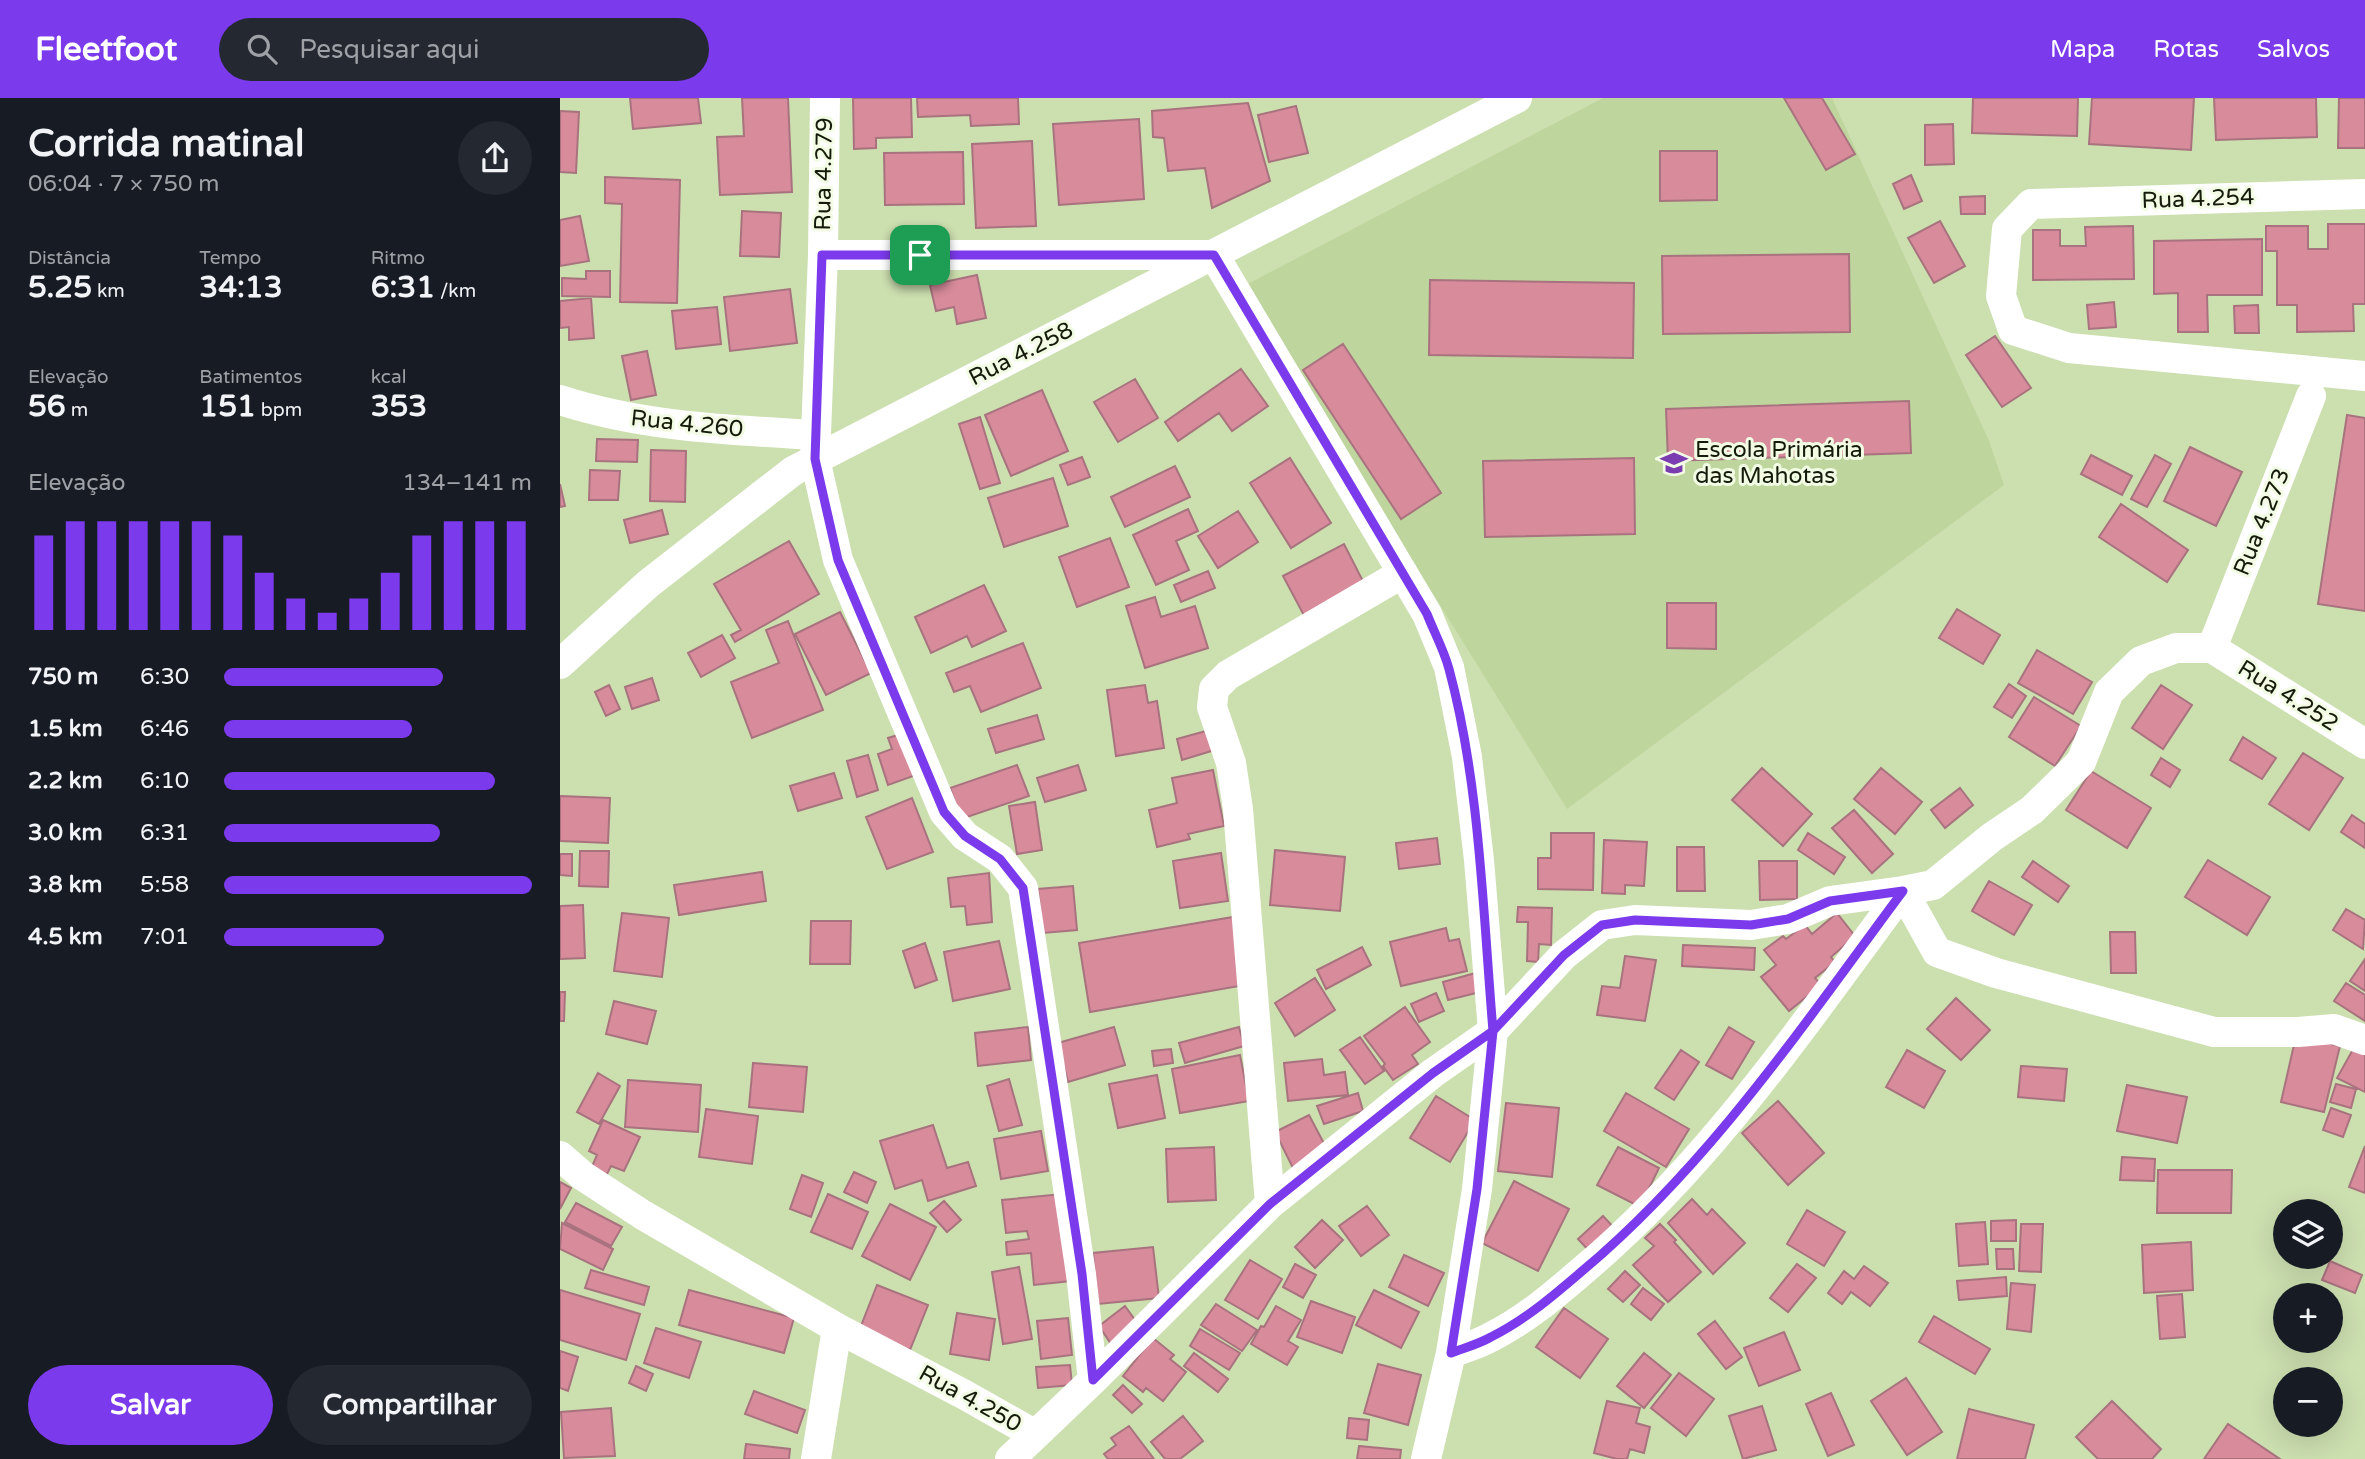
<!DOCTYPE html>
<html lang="pt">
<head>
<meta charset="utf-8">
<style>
  :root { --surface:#171b24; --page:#242831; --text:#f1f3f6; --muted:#9ea1a6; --accent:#7c3aed }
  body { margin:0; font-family:"Varela Round",sans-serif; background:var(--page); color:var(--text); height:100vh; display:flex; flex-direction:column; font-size:26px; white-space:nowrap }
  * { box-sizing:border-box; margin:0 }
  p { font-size:23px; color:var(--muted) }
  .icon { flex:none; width:38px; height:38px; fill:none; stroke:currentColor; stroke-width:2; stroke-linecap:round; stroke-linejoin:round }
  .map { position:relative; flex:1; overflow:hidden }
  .panel { display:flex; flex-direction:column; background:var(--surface); width:560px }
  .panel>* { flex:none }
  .buttons { position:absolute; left:1713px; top:1101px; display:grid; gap:14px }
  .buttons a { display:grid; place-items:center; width:70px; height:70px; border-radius:50%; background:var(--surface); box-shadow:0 7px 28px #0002; font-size:35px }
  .pin { position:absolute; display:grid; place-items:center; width:60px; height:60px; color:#fff; margin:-30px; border-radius:14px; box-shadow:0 4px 10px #0006 }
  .round { display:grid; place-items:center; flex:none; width:74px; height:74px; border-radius:37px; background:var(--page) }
  .headline { display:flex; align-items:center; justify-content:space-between; height:119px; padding:0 28px }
  h1 { font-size:38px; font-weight:700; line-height:52px }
  .figures { display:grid; grid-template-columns:repeat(3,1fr); gap:10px; height:119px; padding:7px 28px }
  .figures div { display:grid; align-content:center }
  .figures b { font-size:30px; font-weight:700 }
  .figures small { font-size:19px; font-weight:400 }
  .figures p { font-size:19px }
  .chart { height:196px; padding:14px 28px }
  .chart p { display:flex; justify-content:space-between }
  .chart svg { width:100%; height:126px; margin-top:7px; stroke:var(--accent); stroke-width:6 }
  .button { display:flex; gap:14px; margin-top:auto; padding:14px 28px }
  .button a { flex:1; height:80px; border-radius:42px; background:var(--accent); color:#fff; font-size:28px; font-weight:700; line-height:80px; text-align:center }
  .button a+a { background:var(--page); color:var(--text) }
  ul { padding:0 28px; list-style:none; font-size:23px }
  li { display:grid; grid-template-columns:112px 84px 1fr; align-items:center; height:52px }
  li i { height:18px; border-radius:9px; background:var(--accent) }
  header { display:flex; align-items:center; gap:42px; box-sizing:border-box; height:98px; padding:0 35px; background:var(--accent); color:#fff }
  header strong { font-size:33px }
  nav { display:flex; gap:38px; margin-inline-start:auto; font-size:24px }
  .search { width:490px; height:63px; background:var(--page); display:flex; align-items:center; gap:18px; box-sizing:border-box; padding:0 24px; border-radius:38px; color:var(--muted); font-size:26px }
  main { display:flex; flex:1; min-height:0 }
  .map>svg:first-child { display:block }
  .built { fill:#bfd59e }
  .building { fill:#d78b9b; stroke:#a8737e; stroke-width:2 }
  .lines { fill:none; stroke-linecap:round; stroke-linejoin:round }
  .street { stroke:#fff; stroke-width:30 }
  .route-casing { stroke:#fff; stroke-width:14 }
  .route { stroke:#7c3aed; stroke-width:9 }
  .labels { text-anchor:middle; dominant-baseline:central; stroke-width:6; stroke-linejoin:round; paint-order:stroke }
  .street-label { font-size:23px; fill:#151b0a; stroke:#f2fce4 }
  .poi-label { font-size:23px; fill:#151b0a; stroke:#f2fce4; text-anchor:start }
</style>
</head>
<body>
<header>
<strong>Fleetfoot</strong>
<div class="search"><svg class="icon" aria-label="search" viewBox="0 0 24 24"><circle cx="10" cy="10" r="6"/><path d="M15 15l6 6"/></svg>Pesquisar aqui</div>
<nav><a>Mapa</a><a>Rotas</a><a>Salvos</a></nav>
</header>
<main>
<section class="panel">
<div class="headline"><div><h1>Corrida matinal</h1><p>06:04 · 7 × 750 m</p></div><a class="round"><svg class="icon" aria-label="share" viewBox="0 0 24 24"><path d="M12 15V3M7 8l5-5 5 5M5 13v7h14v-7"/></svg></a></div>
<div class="figures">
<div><p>Distância</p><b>5.25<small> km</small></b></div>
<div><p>Tempo</p><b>34:13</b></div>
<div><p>Ritmo</p><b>6:31<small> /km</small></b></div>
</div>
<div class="figures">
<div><p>Elevação</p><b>56<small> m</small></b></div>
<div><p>Batimentos</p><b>151<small> bpm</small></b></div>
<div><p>kcal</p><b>353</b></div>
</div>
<div class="chart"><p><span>Elevação</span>134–141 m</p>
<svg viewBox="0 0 160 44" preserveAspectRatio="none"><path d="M5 44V11M15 44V6M25 44V6M35 44V6M45 44V6M55 44V6M65 44V11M75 44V24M85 44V33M95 44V38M105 44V33M115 44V24M125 44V11M135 44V6M145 44V6M155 44V6"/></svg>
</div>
<ul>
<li><b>750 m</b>6:30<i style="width:71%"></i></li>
<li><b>1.5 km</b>6:46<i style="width:61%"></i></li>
<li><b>2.2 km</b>6:10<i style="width:88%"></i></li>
<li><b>3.0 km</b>6:31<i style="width:70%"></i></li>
<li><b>3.8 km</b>5:58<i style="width:100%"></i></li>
<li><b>4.5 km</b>7:01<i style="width:52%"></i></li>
</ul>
<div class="button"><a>Salvar</a><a>Compartilhar</a></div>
</section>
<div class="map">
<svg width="1805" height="1361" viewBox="0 0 1805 1361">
  <rect width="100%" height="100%" fill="#ccdfaf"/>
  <!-- built -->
  <path class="built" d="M1043,0H1272L1429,343L1444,387L1007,711L682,189Z"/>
  <!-- building -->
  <path class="building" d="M70,0H138L141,25L73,31Z
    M182,0H228L232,94L160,97L157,39L184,38Z
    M293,0H351L352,39L316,40V50L294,51Z
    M357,0H458L459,26L411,28L410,17L358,19Z
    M1224,0H1262L1295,56L1266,72Z
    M1413,0H1518L1517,38L1412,35Z
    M1532,0H1634L1631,52L1529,46Z
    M1654,0H1756L1757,39L1656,42Z
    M1779,0H1805V50H1778Z
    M688,5L710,83L652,110L645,70L608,73L604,40L593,39L592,13Z
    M736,8L748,55L709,64L698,17Z
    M0,13L19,14L16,75L0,74Z
    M579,21L584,101L499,107L493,26Z
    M1393,26L1394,66L1365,67V27Z
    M472,43L476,128L416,130L412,46Z
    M1100,53H1157V102L1100,103Z
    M403,54L404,106L325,107L324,55Z
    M1351,77L1362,103L1344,111L1333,86Z
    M45,79L120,82L117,205L60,204L62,106L45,105Z
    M1425,98V116H1401L1400,99Z
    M182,113L221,115L219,159L180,158Z
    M20,118L29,163L0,168V122Z
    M1380,123L1405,168L1374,185L1348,140Z
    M1768,126H1805V206H1793L1794,233L1737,234V207H1717V153H1706V128H1748V151H1768Z
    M1573,128L1574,181L1473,182V132H1500V148H1526L1525,129Z
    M1702,141V197H1647L1648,234H1618V195L1594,196V143Z
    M1289,156L1290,234L1103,236L1102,158Z
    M26,173H50V199L2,198V180L26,181Z
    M417,177L426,220L397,226L394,209L376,213L370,187Z
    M870,182L1074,185L1073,260L869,257Z
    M230,191L237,245L170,253L164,199Z
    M31,200L34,240L9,242V229L0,230V203Z
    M1554,204L1556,229L1529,231L1527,207Z
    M1698,207L1699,235H1675L1674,208Z
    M157,209L161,246L116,251L112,213Z
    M1435,238L1471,290L1442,309L1406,257Z
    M783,246L881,395L841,421L743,272Z
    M87,253L96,297L71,302L62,258Z
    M681,271L708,308L672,333L659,315L618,343L605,324Z
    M575,281L598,320L558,344L534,304Z
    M482,292L508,353L451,378L425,317Z
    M1349,303L1351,355L1108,363L1106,311Z
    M1787,317L1805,320V513L1758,506Z
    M420,319L440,385L420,391L399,326Z
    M37,341L78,342L77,364L36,363Z
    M1630,349L1682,374L1656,428L1604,403Z
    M91,352L126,353L125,404L90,403Z
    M1531,357L1572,378L1562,397L1521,376Z
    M1595,357L1611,366L1587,409L1571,401Z
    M522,359L530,379L508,387L500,367Z
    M730,360L771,425L731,450L690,385Z
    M1074,360L1075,436L925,439L923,363Z
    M615,368L630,399L565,429L551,399Z
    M30,372L60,373L58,402H29Z
    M493,380L508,428L444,449L428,400Z
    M0,386L5,408L0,409Z
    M1561,406L1628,452L1607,484L1539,439Z
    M628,411L638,433L616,443L629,472L596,487L573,437Z
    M102,412L108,436L70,445L64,422Z
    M678,413L698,444L658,470L638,438Z
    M550,440L569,489L517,509L499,459Z
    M229,443L259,496L175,544L171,537L181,532L154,486Z
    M784,446L808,493L748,525L723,478Z
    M648,473L655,490L621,504L614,487Z
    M424,487L446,533L412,549L407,538L371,555L355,519Z
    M595,499L601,519L635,508L648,550L585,570L566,508Z
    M1107,505H1156V551L1107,550Z
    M1397,511L1440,537L1423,566L1379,540Z
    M280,514L311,575L266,597L235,536Z
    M228,523L263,612L192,640L171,584L219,565L206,532Z
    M162,537L175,560L141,579L128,555Z
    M463,545L481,590L421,614L410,588L394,594L386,575Z
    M1477,552L1532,584L1513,616L1458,585Z
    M92,580L99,602L72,611L65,589Z
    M1449,586L1466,598L1452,620L1434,609Z
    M49,587L60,611L46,618L35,594Z
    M585,587L588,605L597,603L604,650L556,658L547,592Z
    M1601,587L1632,607L1603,651L1572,630Z
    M1474,599L1521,628L1495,668L1449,639Z
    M477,617L484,641L436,655L428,631Z
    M653,631L658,651L622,662L617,641Z
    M341,636L356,677L328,687L318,656L332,651L328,640Z
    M1683,639L1716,660L1702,681L1670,662Z
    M1743,655L1783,680L1749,732L1709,706Z
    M308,657L318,692L297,699L287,663Z
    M1601,660L1620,672L1610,689L1591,677Z
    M457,667L469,698L401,721L390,690Z
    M518,667L526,692L485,704L477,680Z
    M1202,670L1252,716L1223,748L1172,702Z
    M1321,670L1362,704L1335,736L1294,701Z
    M653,672L664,728L628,736L630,741L597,749L589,712L617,705L612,680Z
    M1531,673L1591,710L1567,750L1506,712Z
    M274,675L282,700L238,713L230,688Z
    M1400,690L1413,707L1385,730L1371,712Z
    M0,698L50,700L48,745L0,743Z
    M352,700L373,754L327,771L306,719Z
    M475,704L482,752L457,756L449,708Z
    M1294,712L1333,756L1312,775L1272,730Z
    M1792,717L1805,726V750L1781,734Z
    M991,735H1034L1033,792L978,791V760H991Z
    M1248,735L1285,759L1274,776L1238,752Z
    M877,740L880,766L839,771L836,745Z
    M1044,742L1087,744L1084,788L1065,787V796L1042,795Z
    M1117,749H1144L1145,793H1117Z
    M715,752L785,759L780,813L710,807Z
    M20,753H49L48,789L19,788Z
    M661,755L668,803L620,810L613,763Z
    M0,756H12V778L0,777Z
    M1648,762L1710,799L1687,837L1625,799Z
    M1199,763H1237V801L1200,802Z
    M1473,763L1509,788L1498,804L1462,779Z
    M202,774L206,803L119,817L114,787Z
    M429,775L432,824L407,827L405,808L391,809L388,780Z
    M1429,783L1472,807L1454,837L1412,813Z
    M513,788L517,832L483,835L478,791Z
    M23,807L25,860L0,861V808Z
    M958,809L992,810L991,847L979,846L978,864L967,863L968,824H957Z
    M1786,811L1805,822L1803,851L1773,832Z
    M62,815L109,820L102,879L54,873Z
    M1277,815L1295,838L1271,859L1275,864L1255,880L1261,887L1229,913L1201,879L1216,867L1204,852L1223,838L1226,841L1245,827L1252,836Z
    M673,819L685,887L530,914L519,845Z
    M251,823H291L290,866H250Z
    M886,830L889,843L899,841L907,873L841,888L830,844Z
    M1550,834H1575L1576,875H1551Z
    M439,843L450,891L393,903L384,854Z
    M365,845L377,882L355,890L343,853Z
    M1123,847L1195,850L1194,872L1122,868Z
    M802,849L811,867L766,891L757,872Z
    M1065,858L1096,862L1085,923L1037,917L1042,888L1060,890Z
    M1805,861V893L1790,883Z
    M919,874L924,893L888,902L883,884Z
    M755,880L775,912L735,938L715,905Z
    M1786,885L1805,897V923L1774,903Z
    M0,894H5L4,923H0Z
    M876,895L884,913L859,924L851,906Z
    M1396,900L1430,932L1401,962L1367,931Z
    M54,903L96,913L87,946L46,936Z
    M845,909L870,944L852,957L858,966L833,982L823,968L825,966L804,938Z
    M468,929L471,962L418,968L415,935Z
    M554,929L565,967L508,984L498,945Z
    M679,929L684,948L625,965L619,945Z
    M1169,929L1194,944L1172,981L1146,967Z
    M1736,938L1780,948L1764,1014L1721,1004Z
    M800,939L824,973L805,986L780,952Z
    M1796,946L1805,951V994L1777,980Z
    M611,951L613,965L594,968L592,953Z
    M1121,952L1139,964L1114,1002L1095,990Z
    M1347,952L1385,973L1364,1010L1326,989Z
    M680,957L689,1003L620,1015L612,971Z
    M762,961L764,977L785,974L788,997L728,1003L724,965Z
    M193,965L247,969L243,1014L189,1009Z
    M1461,968L1507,971L1504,1003L1458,999Z
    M38,975L60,988L39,1026L17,1014Z
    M597,977L605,1020L558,1030L549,986Z
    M449,981L462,1027L439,1033L427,988Z
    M68,982L141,987L138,1034L65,1029Z
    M1776,986L1796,991L1791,1010L1770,1004Z
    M1567,987L1627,999L1617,1045L1557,1033Z
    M798,995L803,1013L764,1026L757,1008Z
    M1066,995L1129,1031L1106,1069L1044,1033Z
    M876,998L915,1022L890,1064L850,1040Z
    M1218,1003L1264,1055L1228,1087L1182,1035Z
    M946,1005L999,1010L992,1079L938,1073Z
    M1771,1010L1791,1017L1783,1039L1763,1032Z
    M146,1011L198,1018L192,1066L139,1059Z
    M749,1017L768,1053L733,1070L715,1034Z
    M43,1022L80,1039L64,1073L51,1068L46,1078L31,1071L37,1057L29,1053Z
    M373,1027L387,1070L408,1064L416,1088L368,1103L362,1082L335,1091L320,1043Z
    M481,1033L488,1073L441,1081L434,1041Z
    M1805,1048V1095L1789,1089Z
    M654,1049L656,1102L608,1104L606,1051Z
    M1058,1049L1099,1070L1080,1109L1037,1087Z
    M1562,1059L1595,1061L1594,1083L1560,1082Z
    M1598,1072H1672L1671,1115H1597Z
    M294,1074L316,1084L307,1105L284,1094Z
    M242,1077L263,1085L251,1119L230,1111Z
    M954,1083L1009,1111L978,1173L922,1145Z
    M0,1084L11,1090L0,1111Z
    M268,1096L308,1114L292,1151L251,1134Z
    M502,1096L511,1183L474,1187L471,1155L447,1157L446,1144L469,1141L467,1133L446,1135L442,1102Z
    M1132,1101L1147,1117L1152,1111L1185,1145L1153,1176L1108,1125Z
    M384,1103L401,1122L387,1134L370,1115Z
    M16,1105L62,1129L51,1148L5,1124Z
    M330,1106L376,1129L350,1182L302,1158Z
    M807,1108L829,1137L801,1158L779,1128Z
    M1247,1112L1285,1134L1264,1168L1227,1146Z
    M1043,1118L1058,1134L1033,1157L1018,1141Z
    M762,1122L783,1142L755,1170L735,1149Z
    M1456,1122V1143H1431V1123Z
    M1425,1124L1428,1166L1399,1168L1396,1126Z
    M2,1125L53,1151L43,1172L0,1151Z
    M1100,1126L1116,1142L1114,1144L1141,1174L1108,1204L1073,1167L1094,1148L1085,1140Z
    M1461,1126H1483L1481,1174L1459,1173Z
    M1631,1144L1633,1192L1584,1195L1582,1147Z
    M593,1149L599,1200L538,1206L533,1155Z
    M1436,1151H1453L1454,1171H1437Z
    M844,1157L884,1175L868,1208L829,1189Z
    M690,1162L722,1181L698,1221L665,1202Z
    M1770,1163L1802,1177L1795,1195L1762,1182Z
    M735,1166L756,1177L743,1200L723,1189Z
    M1237,1166L1256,1180L1228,1214L1210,1200Z
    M1304,1168L1328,1185L1310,1208L1291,1194L1282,1206L1268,1195L1284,1173L1294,1181Z
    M459,1169L472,1241L443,1246L432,1174Z
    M31,1172L89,1189L84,1207L25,1190Z
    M1065,1173L1080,1187L1063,1204L1048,1191Z
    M1446,1179L1447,1198L1399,1202L1397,1183Z
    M1451,1185L1475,1187L1471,1234L1447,1231Z
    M317,1187L368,1207L350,1252L299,1233Z
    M1083,1190L1104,1206L1091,1222L1071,1206Z
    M0,1192L80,1216L66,1262L0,1242Z
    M129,1192L234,1220L224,1255L119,1227Z
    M814,1192L859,1214L841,1250L796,1227Z
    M1622,1196L1625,1239L1600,1241L1597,1198Z
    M751,1203L795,1219L782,1255L737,1239Z
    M656,1206L697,1232L682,1253L641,1227Z
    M565,1208L578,1226L551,1246L539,1228Z
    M716,1208L741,1222L728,1243L738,1249L727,1267L691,1246L701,1228L704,1229Z
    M1004,1210L1048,1241L1020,1280L976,1249Z
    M397,1215L435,1221L429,1262L390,1256Z
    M1374,1218L1430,1251L1415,1276L1359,1244Z
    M508,1220L512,1257L481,1261L477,1223Z
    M1155,1223L1182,1259L1166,1271L1138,1236Z
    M96,1230L141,1244L129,1280L84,1265Z
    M640,1231L680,1255L669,1272L630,1248Z
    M1224,1234L1240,1272L1199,1288L1184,1250Z
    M593,1240L614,1257L610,1261L626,1274L603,1303L586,1290L583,1294L563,1278Z
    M0,1253L18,1259L8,1293L0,1290Z
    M634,1255L668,1281L658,1294L624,1268Z
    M1084,1255L1111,1277L1084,1310L1057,1288Z
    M818,1266L861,1277L848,1327L804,1315Z
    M510,1267L512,1287L478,1290L476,1269Z
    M76,1268L93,1276L86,1293L69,1285Z
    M1119,1275L1154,1301L1126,1338L1091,1310Z
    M1346,1280L1382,1334L1347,1357L1311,1303Z
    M563,1287L582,1306L572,1315L553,1297Z
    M194,1293L245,1312L237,1335L185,1316Z
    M1271,1295L1294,1347L1268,1358L1246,1306Z
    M1047,1303L1080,1310L1076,1325L1090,1329L1084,1355L1070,1351L1067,1361H1057L1034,1355Z
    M1552,1303L1601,1351L1592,1361H1538L1516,1339Z
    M1202,1308L1216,1352L1183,1361L1169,1318Z
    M51,1310L55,1358L4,1360L1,1314Z
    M1409,1311L1474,1327L1465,1361H1397Z
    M623,1318L643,1343L620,1361H605L591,1344Z
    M789,1320L809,1322L807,1342L787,1340Z
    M1668,1326L1720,1361H1644Z
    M569,1328L594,1361H548L544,1356L556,1347L551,1340Z
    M186,1346L230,1351L229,1361H184Z
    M799,1348L841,1352L840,1361H797Z"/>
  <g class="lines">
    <!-- street -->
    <path class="street" d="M265,0L263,157L255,361L278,462L384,714L405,738L440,761L463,790L521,1176L533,1282
      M1805,96L1471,106L1447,131L1441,198L1453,232L1509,250L1805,278
      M263,157H654L867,516L889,569L907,659L919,762L933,933L917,1091L891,1255L866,1361
      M0,302C83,329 169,332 256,337
      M1652,550L1751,298
      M1652,550L1805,646
      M0,566L88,486L233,373L957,0
      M0,1058L23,1078L83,1117L277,1230L405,1297L474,1336
      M710,1106L678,711L671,665L652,609L654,591L668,577L843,475
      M891,1255C904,1250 919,1246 931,1239C965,1222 993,1198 1021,1174C1149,1067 1244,926 1343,793L1373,787L1432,739L1472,712L1521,664L1549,594L1581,563L1616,550H1652
      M256,1361L277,1230
      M450,1361L533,1282L710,1106L873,975L933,933L1004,857L1042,827L1075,822L1191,827L1228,821L1270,803L1343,793L1377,854L1436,875L1654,934H1738L1774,931L1805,942"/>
  </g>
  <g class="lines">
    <defs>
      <path id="route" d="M360,157H262L255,361L278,462L384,714L405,738L440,761L463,790L522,1176L533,1282L710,1106L873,975L933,933L917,1091L891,1255C904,1250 919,1246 931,1239C965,1222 993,1198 1021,1174C1149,1067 1244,926 1343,793L1270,803L1228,821L1191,827L1075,822L1042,827L1004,857L933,933C923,815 920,685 889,571C884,552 874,534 867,516L654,157H360"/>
    </defs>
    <!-- route casing -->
    <use href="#route" class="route-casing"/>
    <!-- route -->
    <use href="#route" class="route"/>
  </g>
  <!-- icons -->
  <defs>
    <symbol id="school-bare" viewBox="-9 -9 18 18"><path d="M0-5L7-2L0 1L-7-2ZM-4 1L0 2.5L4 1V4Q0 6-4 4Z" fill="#7c3cb1" stroke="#f2fce4" stroke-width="2.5" paint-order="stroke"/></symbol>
  </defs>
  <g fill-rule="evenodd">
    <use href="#school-bare" x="1095" y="346" width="38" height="38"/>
  </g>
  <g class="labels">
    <!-- street labels -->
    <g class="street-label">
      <text transform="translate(264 76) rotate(-89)">Rua 4.279</text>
      <text transform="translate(1638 101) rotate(-2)">Rua 4.254</text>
      <text transform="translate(461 256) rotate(-27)">Rua 4.258</text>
      <text transform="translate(127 326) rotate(6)">Rua 4.260</text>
      <text transform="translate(1702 424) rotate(-68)">Rua 4.273</text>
      <text transform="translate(1728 598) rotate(32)">Rua 4.252</text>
      <text transform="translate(410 1301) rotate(29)">Rua 4.250</text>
    </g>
    <!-- poi labels -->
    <g class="poi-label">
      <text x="1135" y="352">Escola Primária<tspan x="1135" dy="26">das Mahotas</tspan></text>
    </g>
  </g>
</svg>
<div class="buttons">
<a><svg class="icon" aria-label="layers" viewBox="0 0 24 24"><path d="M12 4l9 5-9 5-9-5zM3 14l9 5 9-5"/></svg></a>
<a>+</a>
<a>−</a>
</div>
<div class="pin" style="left:360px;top:157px;background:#1e9e55"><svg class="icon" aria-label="arrive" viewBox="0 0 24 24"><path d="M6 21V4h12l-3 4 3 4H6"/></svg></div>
</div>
</main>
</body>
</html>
